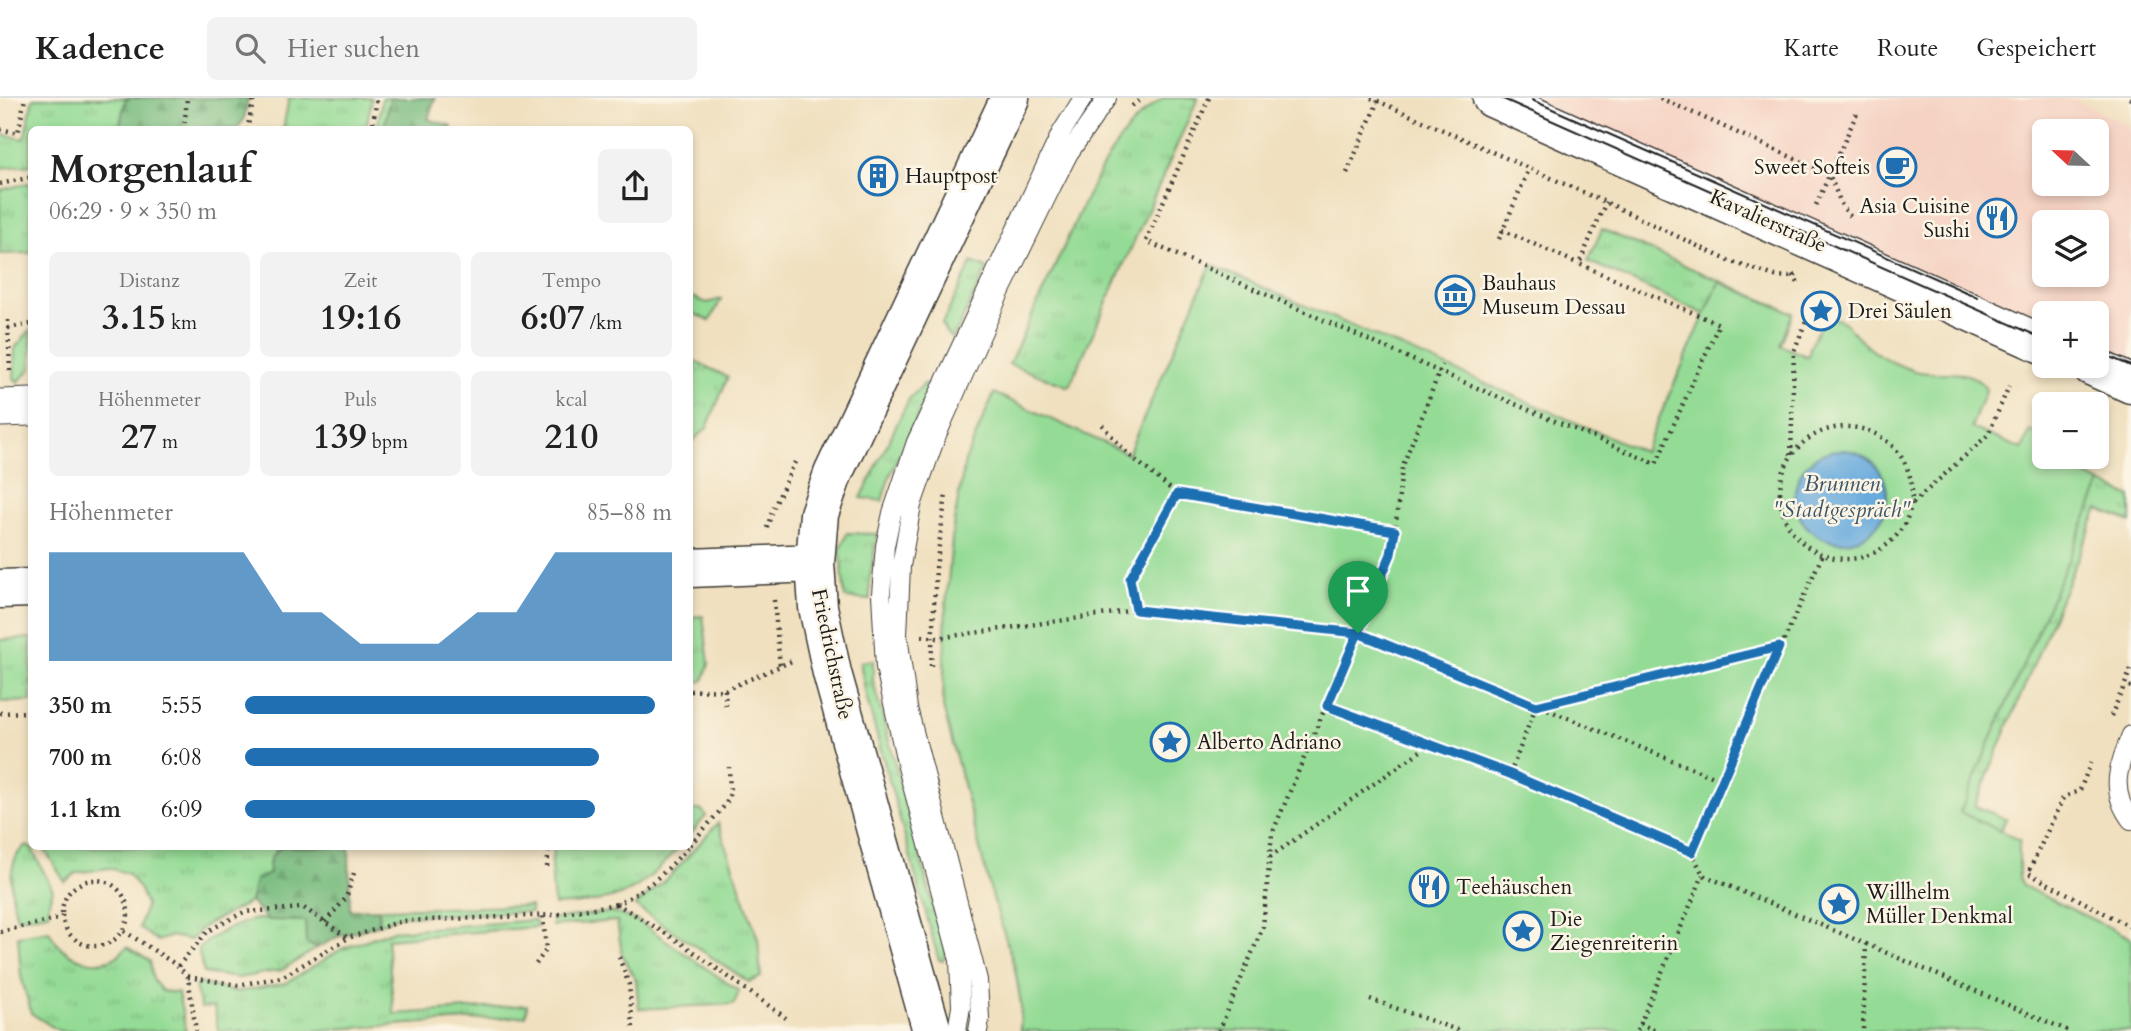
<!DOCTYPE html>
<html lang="de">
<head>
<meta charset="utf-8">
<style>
  :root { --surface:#fff; --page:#f2f2f2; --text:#222; --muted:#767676; --line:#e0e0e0; --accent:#1f6fb2 }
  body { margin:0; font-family:Cardo,serif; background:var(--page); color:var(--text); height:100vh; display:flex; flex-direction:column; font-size:26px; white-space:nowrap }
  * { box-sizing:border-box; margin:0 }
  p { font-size:23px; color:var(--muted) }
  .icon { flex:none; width:38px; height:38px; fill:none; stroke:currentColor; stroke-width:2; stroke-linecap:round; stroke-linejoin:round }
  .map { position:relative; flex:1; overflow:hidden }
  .panel { position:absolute; left:28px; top:28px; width:665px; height:724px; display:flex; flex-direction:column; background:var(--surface); border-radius:10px; box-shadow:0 4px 10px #0003 }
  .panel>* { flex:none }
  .needle { width:46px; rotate:292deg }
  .controls { position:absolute; left:2032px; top:21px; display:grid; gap:14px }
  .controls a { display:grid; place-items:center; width:77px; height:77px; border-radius:10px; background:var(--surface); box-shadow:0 4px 10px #0003; font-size:35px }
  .pin { position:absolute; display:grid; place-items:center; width:60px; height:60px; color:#fff; margin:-72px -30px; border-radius:50% 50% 50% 0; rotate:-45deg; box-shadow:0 0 7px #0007 }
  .pin .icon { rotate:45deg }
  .round { display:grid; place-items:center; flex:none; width:74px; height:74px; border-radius:10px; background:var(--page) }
  .headline { display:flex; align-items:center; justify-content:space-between; height:119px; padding:0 21px }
  h1 { font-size:38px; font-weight:800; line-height:52px }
  .stats { display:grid; grid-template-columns:repeat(3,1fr); gap:10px; height:119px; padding:7px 21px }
  .stats div { display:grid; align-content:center; border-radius:10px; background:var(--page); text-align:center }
  .stats b { font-size:35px; font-weight:800 }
  .stats small { font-size:19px; font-weight:400 }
  .stats p { font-size:19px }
  .chart { height:196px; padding:14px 21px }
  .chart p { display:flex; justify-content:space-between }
  .chart svg { width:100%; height:126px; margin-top:7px; fill:var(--accent); opacity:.7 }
  ul { padding:0 21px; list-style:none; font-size:23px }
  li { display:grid; grid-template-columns:112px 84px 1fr; align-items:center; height:52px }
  li i { height:18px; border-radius:9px; background:var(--accent) }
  header { display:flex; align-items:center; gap:42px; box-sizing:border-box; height:98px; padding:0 35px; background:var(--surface); border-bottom:2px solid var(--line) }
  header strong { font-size:33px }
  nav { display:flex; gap:38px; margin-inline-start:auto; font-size:24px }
  .search { width:490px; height:63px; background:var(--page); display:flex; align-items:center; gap:18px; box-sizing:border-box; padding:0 24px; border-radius:10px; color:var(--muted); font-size:26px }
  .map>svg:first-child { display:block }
  .built { fill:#f5d2c2; fill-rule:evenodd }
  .grass { fill:url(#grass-tufts); stroke:#587c58; stroke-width:2 }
  .forest { fill:url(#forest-firs); stroke:#4a6c4d; stroke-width:2 }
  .park { fill:#94db95; stroke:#587c58; stroke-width:2 }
  .water { fill:#69abdd; stroke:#42647c; stroke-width:2 }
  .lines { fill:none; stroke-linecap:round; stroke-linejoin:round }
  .lane-casing { stroke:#3c3934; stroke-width:20 }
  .street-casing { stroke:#3c3934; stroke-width:39 }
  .secondary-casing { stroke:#3c3934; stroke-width:41 }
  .path { stroke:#3c3934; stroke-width:4.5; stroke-dasharray:2 5; stroke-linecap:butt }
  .lane { stroke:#fff; stroke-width:18 }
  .street { stroke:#fff; stroke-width:37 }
  .secondary { stroke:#fff; stroke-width:38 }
  .tram { stroke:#1c1c1c; stroke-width:2 }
  .route-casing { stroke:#fff; stroke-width:14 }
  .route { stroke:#1f6fb2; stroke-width:9 }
  .labels { text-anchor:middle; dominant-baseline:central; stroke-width:5; stroke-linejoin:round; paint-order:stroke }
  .poi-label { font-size:21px; fill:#1c1c1c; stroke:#fcf5e5; text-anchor:start }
  .street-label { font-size:21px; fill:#1c1c1c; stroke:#fcf5e5 }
  .water-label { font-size:23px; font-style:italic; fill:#3b5569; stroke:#fcf5e5 }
</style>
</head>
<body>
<header>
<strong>Kadence</strong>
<div class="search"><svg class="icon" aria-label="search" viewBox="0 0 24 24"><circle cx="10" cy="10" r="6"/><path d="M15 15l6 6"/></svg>Hier suchen</div>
<nav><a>Karte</a><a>Route</a><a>Gespeichert</a></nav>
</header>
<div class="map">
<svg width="2131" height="933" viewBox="0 0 2131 933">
  <defs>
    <pattern id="grass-tufts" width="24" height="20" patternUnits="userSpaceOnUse" patternTransform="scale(1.75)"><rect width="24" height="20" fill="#94db95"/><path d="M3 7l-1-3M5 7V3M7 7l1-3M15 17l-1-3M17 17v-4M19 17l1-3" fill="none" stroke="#7fbb80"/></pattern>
    <pattern id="forest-firs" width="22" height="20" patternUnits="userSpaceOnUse" patternTransform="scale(1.75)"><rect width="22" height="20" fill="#77bb7e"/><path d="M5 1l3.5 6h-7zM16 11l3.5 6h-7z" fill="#66a06c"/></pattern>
  </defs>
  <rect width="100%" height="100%" fill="#fcf5e5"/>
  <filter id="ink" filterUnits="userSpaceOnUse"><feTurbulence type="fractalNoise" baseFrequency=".0143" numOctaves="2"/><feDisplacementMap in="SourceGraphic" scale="14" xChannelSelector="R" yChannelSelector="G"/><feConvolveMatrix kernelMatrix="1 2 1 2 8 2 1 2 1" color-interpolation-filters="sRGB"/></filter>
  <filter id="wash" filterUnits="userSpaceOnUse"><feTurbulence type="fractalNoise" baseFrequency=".00686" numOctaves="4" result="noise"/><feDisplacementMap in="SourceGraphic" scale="28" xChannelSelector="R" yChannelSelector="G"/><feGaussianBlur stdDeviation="1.57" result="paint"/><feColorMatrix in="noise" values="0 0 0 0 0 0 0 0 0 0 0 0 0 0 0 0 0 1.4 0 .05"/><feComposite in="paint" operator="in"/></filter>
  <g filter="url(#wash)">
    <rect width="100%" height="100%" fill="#f0e0bf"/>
    <!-- built -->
    <path class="built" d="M1512,0H2072L2131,28V274L2097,259L2096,215H2044V235ZM2044,33H2096V86H2044ZM2044,124H2096V177H2044Z"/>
    <!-- grass -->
    <path class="grass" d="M33,0H130L125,4L120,27L125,31L32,32L31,67L0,70V36L24,41Z
      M289,0H372L366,31H283Z
      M382,0H390L384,31L377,32Z
      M1163,0H1198L1069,289L1009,266C1026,229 1044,192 1061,155C1086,101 1111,33 1163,0Z
      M29,85L32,92L31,155L0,156V92Z
      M1602,131L1793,215L1780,247L1728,227L1588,163Z
      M972,164L987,170L953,241L946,235L942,226Z
      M690,198L707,205L721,201L710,223L690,214Z
      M31,231V271L18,284L14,280L15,250Z
      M690,261L728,279L707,330L690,345Z
      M933,284L889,380L882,403L861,400L909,301L924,286Z
      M2070,370L2131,399V424L2098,411L1975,708L2006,721L2000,733L2019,742L1937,763L2000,733L1960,714L2020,574Z
      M847,435L877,436L870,479V502L845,500L840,452Z
      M703,518L709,566L703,583L690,584V519Z
      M31,540V603L1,604L0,542Z
      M873,562V583L946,855L943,863L939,862L937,856L866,598L860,564Z
      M690,712H702L706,718L690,737Z
      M718,725L758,841L761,879L749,884L635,808L671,777Z
      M26,747L32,751L53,792L49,803V815L17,820C11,798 5,763 26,747Z
      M43,749H283L275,753L269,776L255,783L250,804L204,828L191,842L171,838L158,843L139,830L146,807L140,792L127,775L109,770L76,775L65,784Z
      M554,749H679C636,798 618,804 554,807L551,768Z
      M530,808L531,814L398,818L378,827L379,811Z
      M612,814L638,823L739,893L734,906L639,911L636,882L622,856L617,823L552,828V821Z
      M256,821L306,823V845L317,850L282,872L238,880L204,875L198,851C216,835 233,827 256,821Z
      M534,822L538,829L387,841L394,916L527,907L526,918L307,933H218L214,909L201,910L195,888L199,885L237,894L286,885L342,851L391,833Z
      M49,833C60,856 89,872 114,860C119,858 123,852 127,849L150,863L153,882L162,893L178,895L186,933H59L31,915L21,878L18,838Z"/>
    <!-- forest -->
    <path class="forest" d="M130,0H248L244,21L237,31H125L120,27L125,3Z
      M390,0H435L428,21L452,28V31H384Z
      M283,749H349L350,812L379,811L378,827L337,839L317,850L306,845L305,823L268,822L250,804L255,782L269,776C267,764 271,755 283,749Z"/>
    <!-- park -->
    <path class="park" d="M1211,167L1644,354L1719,184L1793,215L1780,247L1808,259C1811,242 1825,205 1848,228C1856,236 1862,244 1871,251C1882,260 1902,269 1915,273C1940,280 1968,265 1986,291L1971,330L2022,351L2030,333L2044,339V359H2075L2070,370L2101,385L1960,714L2019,742V780L2023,788L2131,840V933H1020L1021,906L1015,871L990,790L943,609L946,507L953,430L965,363L994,295L1128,356Z"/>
    <!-- water -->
    <path class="water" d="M1795 398a46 46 0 1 1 92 0a46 46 0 1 1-92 0Z"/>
  </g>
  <g filter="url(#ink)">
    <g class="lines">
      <defs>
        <path id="lane" d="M2131,637C2118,668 2109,693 2131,722
          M957,933L961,909L959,862L907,669L885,569L881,496L885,448L892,415L916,344L1061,35L1083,0
          M978,933L980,921L978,882L908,610L898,537L901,468L912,407L936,339L999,197L1052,88L1069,55L1107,0"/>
        <path id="street" d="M0,310L32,309"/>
        <path id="secondary" d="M1492,0L2044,247
          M2091,268L2131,286
          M690,470L815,465
          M0,491L32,490
          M932,933L832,575L818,509L815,465L819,416L833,376L1010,0"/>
      </defs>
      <!-- lane casing -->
      <use href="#lane" class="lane-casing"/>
      <!-- street casing -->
      <use href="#street" class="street-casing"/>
      <!-- secondary casing -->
      <use href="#secondary" class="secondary-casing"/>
      <!-- path -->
      <path class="path" d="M1209,0L1146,143L1440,274L1656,366L1719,226L1579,166L1606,104
        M1371,0L1614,108L1729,163L1775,178L1793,179L1797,176
        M1660,0L1829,76L1842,108L1850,118
        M2129,0L2131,1
        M1132,8L1143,0
        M0,31L18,35L25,0
        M184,32L187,0
        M247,32L254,0
        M372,32L377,0
        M1347,75L1378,3
        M0,86L32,79
        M1816,107L1857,15
        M1502,132L1579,166
        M1499,141L1529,71
        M1793,177L1800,188
        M8,222L10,274
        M8,230L32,226
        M1102,327L1128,356L1177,396L1395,433
        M1780 395a66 66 0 1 1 132 0a66 66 0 1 1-132 0Z
        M1791,357L1794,253L1814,203
        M1913,405L1988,337L2009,288
        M767,430L773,411L796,362
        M1822,458L1721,682L1692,754L1703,777L1866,846L1863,933
        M774,502L780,568
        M1136,512L1130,481L1177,396
        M922,538L938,540L1136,512L1358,535L1721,682
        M931,568L936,470L946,396
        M2131,571L2125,586L2131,589
        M725,592L726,610
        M690,593L725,592L794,562
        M1327,608L1510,676L1692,754
        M0,615L32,614
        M2111,618L2125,586
        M2091,664L2080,692L2063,700L2028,775L2131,829
        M1510,676L1536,608L1779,549
        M690,747L726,706L730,695L729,669
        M688,749C666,774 648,791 617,806L681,845L786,920
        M1270,759L1429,647
        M547,769L549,749
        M62 815a33 33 0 1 1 66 0a33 33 0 1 1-66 0Z
        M325,824L346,800L354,775
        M124,833L178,868L188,879L196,933
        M0,834L61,820
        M1866,846L2069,933
        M619,859L629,887L633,930
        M536,866L546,852L543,818
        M178,868L208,833L244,814L304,810L348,840
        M188,879L238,887L282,879L348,840L402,823L554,817L617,806
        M1370,901L1460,933
        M1640,926L1703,777
        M1219,933L1263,829L1272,736L1390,456L1395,433L1402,370L1442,267
        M1637,933L1640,926L1656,933"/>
      <!-- lane -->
      <use href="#lane" class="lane"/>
      <!-- street -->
      <use href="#street" class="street"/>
      <!-- secondary -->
      <use href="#secondary" class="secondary"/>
      <!-- tram -->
      <path class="tram" d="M1501,0L2044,241
        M1532,2L1977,199
        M2096,253L2131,268"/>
    </g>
  </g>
  <g class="lines" filter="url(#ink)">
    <defs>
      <path id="route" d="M1358,535L1136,512L1130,481L1177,396L1395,433L1391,456L1358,535L1536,608L1779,549L1692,754L1510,676L1327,608L1358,535"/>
    </defs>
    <!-- route casing -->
    <use href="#route" class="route-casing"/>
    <!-- route -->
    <use href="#route" class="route"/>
  </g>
  <!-- icons -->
  <defs>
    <symbol id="cafe-ring" viewBox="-11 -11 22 22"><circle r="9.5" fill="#fcf5e5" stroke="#1f6fb2" stroke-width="1.5"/><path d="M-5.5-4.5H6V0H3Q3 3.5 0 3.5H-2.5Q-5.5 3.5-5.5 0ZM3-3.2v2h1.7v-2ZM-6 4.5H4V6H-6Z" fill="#1f6fb2"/></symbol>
    <symbol id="building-ring" viewBox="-11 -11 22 22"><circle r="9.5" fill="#fcf5e5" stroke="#1f6fb2" stroke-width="1.5"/><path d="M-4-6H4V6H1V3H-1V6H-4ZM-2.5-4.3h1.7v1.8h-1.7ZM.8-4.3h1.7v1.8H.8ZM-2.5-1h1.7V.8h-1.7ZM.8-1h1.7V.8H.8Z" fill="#1f6fb2"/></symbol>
    <symbol id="restaurant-ring" viewBox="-11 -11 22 22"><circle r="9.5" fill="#fcf5e5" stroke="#1f6fb2" stroke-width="1.5"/><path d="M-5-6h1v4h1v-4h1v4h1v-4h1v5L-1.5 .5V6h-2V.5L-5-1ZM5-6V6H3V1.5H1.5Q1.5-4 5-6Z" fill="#1f6fb2"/></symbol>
    <symbol id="museum-ring" viewBox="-11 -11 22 22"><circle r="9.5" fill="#fcf5e5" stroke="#1f6fb2" stroke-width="1.5"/><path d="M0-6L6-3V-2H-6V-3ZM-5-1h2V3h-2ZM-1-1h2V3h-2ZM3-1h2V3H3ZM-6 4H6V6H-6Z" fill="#1f6fb2"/></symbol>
    <symbol id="sight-ring" viewBox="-11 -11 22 22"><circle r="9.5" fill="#fcf5e5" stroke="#1f6fb2" stroke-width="1.5"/><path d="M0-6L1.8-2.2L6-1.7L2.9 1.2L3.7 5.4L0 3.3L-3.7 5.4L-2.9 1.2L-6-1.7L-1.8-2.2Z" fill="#1f6fb2"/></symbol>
  </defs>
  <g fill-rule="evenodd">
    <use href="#cafe-ring" x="1875" y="47" width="44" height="44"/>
    <use href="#building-ring" x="856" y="56" width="44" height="44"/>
    <use href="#restaurant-ring" x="1975" y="98" width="44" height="44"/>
    <use href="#museum-ring" x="1433" y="175" width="44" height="44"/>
    <use href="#sight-ring" x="1799" y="191" width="44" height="44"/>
    <use href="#sight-ring" x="1148" y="622" width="44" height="44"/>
    <use href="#restaurant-ring" x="1407" y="767" width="44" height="44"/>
    <use href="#sight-ring" x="1817" y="784" width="44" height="44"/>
    <use href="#sight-ring" x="1501" y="811" width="44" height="44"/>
  </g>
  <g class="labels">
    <!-- poi labels -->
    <g class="poi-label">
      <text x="1870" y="69" text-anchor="end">Sweet Softeis</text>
      <text x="905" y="78">Hauptpost</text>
      <text x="1970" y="108" text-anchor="end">Asia Cuisine<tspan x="1970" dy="24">Sushi</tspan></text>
      <text x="1482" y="185">Bauhaus<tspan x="1482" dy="24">Museum Dessau</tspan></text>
      <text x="1848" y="213">Drei Säulen</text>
      <text x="1197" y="644">Alberto Adriano</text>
      <text x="1456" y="789">Teehäuschen</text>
      <text x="1866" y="794">Willhelm<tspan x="1866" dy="24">Müller Denkmal</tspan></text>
      <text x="1550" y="821">Die<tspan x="1550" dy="24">Ziegenreiterin</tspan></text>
    </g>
    <!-- street labels -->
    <g class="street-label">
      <text transform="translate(1768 123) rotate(24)">Kavalierstraße</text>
      <text transform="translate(832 556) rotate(78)">Friedrichstraße</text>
    </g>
    <!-- water labels -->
    <g class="water-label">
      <text x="1842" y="385">Brunnen<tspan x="1842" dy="26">"Stadtgespräch"</tspan></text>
    </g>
  </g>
</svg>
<div class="controls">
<a><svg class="needle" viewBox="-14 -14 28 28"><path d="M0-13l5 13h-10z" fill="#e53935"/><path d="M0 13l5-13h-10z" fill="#767676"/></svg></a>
<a><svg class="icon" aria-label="layers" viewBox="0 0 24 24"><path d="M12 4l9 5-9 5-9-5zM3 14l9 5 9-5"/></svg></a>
<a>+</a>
<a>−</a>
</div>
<div class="pin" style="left:1358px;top:535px;background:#1e9e55"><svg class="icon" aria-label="arrive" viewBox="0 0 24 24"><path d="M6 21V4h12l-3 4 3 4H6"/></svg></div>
<section class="panel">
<div class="headline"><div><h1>Morgenlauf</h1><p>06:29 · 9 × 350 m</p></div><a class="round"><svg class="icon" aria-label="share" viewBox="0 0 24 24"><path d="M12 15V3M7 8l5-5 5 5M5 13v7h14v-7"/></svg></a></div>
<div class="stats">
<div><p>Distanz</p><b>3.15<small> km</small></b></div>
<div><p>Zeit</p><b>19:16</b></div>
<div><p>Tempo</p><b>6:07<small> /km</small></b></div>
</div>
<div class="stats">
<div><p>Höhenmeter</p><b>27<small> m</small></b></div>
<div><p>Puls</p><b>139<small> bpm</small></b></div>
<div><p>kcal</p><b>210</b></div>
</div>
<div class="chart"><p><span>Höhenmeter</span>85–88 m</p>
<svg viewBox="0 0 160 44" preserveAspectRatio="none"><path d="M0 44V6L10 6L20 6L30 6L40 6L50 6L60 27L70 27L80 38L90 38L100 38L110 27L120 27L130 6L140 6L150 6L160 6V44z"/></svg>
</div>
<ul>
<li><b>350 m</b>5:55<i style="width:96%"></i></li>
<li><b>700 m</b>6:08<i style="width:83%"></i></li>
<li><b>1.1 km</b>6:09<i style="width:82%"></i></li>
</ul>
</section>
</div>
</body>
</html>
